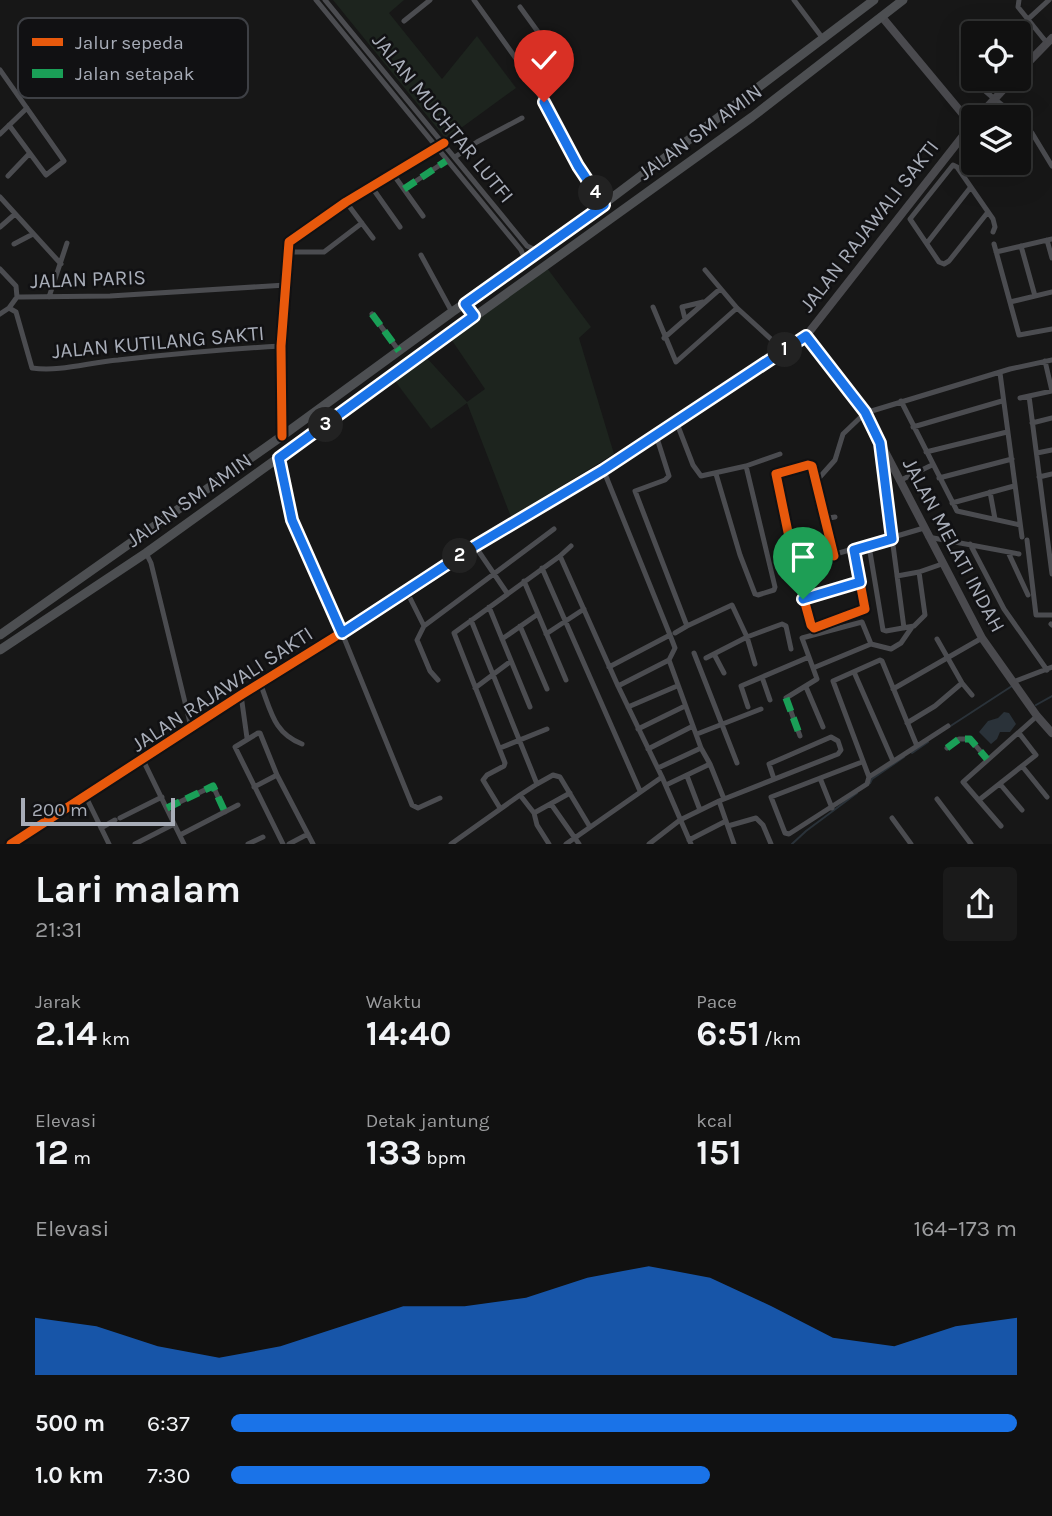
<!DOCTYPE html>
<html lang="id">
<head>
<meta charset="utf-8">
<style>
  :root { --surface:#111; --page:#1a1a1a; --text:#f1f3f6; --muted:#9c9d9f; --line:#303131; --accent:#1a73e8 }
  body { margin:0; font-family:Karla,sans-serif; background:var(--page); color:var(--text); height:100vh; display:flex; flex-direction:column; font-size:26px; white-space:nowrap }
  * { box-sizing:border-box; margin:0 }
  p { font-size:23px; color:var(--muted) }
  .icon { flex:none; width:38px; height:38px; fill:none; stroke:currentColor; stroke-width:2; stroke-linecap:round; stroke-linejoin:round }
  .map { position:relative; height:844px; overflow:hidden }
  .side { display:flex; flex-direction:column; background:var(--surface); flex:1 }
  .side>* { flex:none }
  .fabs { position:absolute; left:961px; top:21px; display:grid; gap:14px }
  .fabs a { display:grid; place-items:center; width:70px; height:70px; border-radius:7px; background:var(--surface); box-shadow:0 7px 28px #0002,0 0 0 2px var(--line); font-size:35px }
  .scale { position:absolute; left:21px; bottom:18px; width:154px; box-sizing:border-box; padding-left:7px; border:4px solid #a8adb8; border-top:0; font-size:19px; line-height:24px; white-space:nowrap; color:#a8adb8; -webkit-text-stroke:5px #111113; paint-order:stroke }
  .pin { position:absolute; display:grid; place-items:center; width:60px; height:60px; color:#fff; margin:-72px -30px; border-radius:50% 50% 50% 0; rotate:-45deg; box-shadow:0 0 7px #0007 }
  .pin .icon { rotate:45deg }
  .km { position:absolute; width:35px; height:35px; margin:-18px; border-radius:50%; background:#222; color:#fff; font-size:19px; line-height:35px; text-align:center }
  .round { display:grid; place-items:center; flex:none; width:74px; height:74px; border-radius:7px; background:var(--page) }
  .headline { display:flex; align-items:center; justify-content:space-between; height:119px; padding:0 35px }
  h1 { font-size:38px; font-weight:700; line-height:52px }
  .figures { display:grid; grid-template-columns:repeat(3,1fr); gap:10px; height:119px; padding:7px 35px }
  .figures div { display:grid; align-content:center }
  .figures b { font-size:35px; font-weight:700 }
  .figures small { font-size:19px; font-weight:400 }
  .figures p { font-size:19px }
  .chart { height:196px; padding:14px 35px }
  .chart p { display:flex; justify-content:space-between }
  .chart svg { width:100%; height:126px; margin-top:7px; fill:var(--accent); opacity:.7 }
  ul { padding:0 35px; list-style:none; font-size:23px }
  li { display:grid; grid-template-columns:112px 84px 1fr; align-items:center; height:52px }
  li i { height:18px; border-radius:9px; background:var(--accent) }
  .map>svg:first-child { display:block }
  .green { fill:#1d241e }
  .water { fill:#2a3239 }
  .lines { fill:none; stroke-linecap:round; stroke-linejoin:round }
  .stream { stroke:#2a3239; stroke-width:2 }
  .street { stroke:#4b4c50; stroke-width:5 }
  .secondary { stroke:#4a4a4e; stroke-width:8 }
  .primary { stroke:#4d4f52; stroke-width:9 }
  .quiet { stroke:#1a9f57; stroke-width:7; stroke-dasharray:14 7; stroke-linecap:butt }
  .cycleway-casing { stroke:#111113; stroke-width:13 }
  .cycleway { stroke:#e8590c; stroke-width:9 }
  .route-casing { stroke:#fff; stroke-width:14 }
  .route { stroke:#1a73e8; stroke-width:9 }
  .labels { text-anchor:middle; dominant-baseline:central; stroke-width:5; stroke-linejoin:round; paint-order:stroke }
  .street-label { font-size:21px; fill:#a8adb8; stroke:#111113 }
  .key { fill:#111113; stroke:#3e4045; stroke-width:2 }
  .key-label { font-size:19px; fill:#a8adb8 }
</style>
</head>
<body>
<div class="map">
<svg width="1052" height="844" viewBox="0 0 1052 844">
  <rect width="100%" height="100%" fill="#171717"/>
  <!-- green -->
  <path class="green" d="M333,0H404L389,13L442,79L477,36L516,88L446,139Z
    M547,268L591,327L579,338L614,454L511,517L467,403L431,429L395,381L426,357L467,402L485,389L451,339Z"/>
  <!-- water -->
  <path class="water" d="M1004,712L1009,713L1016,724L1010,732H1000L997,739L991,744L979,732L988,721L998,718Z"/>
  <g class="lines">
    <!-- stream -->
    <path class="stream" d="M1036,705L1052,696
      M949,727L1012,686
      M912,753L928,742
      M870,783L872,779L904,757
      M792,844L806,831L857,793"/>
    <!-- street -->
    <path class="street" d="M316,0L521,250L526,262
      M325,0L527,246L540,252
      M474,0L530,78L578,166L605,205
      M794,0L824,40
      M1019,0L1018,7L1047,43
      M404,21L430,0
      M1013,33L1049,0
      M516,57L537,43L541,36L520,7
      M0,70L64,161L46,175L9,125
      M973,79C986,94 1002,104 1017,117
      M999,79L1006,86
      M1018,119L1032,133L1052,166
      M0,134L27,108
      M455,157L477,142L522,118
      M393,174L423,216
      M8,176L29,154
      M371,186L400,227
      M404,189L446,161
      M0,197L61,264
      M346,202L373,238
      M988,212L949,261L944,264L939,262L910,219L953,165L957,167L993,219L995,227L993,232
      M0,227L15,214
      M1047,240L1052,258
      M927,243L970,188
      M14,244L33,234
      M994,244L1019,335L1052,329
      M1021,246L1035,296
      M287,252H324L362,223
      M996,252L1052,239
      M421,255L452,312
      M0,269L16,286L17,297
      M705,270L737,308L784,351
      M49,297L67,243
      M1010,302L1052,292
      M653,307L676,362L737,308
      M9,308L17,297H21L110,296L286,285
      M0,314L9,308L16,312L32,368C61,372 90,362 118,360C172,354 227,349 281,346
      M372,314L399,351
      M685,319L682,307L703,302
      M664,338L720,289
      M1045,361L1052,391
      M1000,373L1022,537
      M1029,396L1052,574
      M1020,398L1052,391
      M901,401L957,511L1020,525
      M676,421L693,465L701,476L746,466L775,587L774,590L758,595L755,594L740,555L716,474
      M1032,423L1052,418
      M913,427L1002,401
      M282,435L281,346L289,242L346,202L444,143
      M656,435L669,476L665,480L635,491L687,626L732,605L747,637L755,664
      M880,447L904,628
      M926,452L1007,432
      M1037,453L1052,450
      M279,458L292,520L301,544L342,633L412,805L418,808L440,798
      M746,466L780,454
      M603,469L670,635L675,648L669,660L701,748L710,764L724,799
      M1039,477L1052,474
      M939,478L1012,459
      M899,481L932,465
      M820,488L819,478L835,460L843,434L865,413L1010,369L1052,360
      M990,492L995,519
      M952,503L1014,486
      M826,511L829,518L835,517
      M928,537L1019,554
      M1027,540L1036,615H1052
      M970,544L1004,609L1047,670
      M475,546L507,593
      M869,546L883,630L886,631L914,626L925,615L919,572
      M1008,552L1028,595
      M146,553L151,563L191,727
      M560,556L618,686L662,777L691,844
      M834,556L812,466L808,465L776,474L795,566L811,625L814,628L865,609L854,550
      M795,566L924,528
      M542,568L640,791
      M897,576L919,572L942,564
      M524,581L566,680
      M407,592L424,626
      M803,599L861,582
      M489,607L530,707
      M471,620L537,784L520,795L534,813L570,793
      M1051,624L1052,625
      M520,626L547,689
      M675,633L687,626
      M546,634L584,609
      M502,639L538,614
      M937,639L962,683L972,695
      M694,653L737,763
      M714,654L724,673
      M809,657L802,638L862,622L871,644
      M706,658L747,637L782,624L786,626L791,649
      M609,667L670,635
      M854,672L893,761
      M762,677L770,700
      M438,680L430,671L417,640L424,626L554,529
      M1013,682L1052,667
      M260,683C271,710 273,733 302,744
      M618,686L669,660
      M806,687L823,727
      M475,688L511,661
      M893,689L982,638
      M241,695L247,738
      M628,707L677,686
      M748,707L741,686L809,657L813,668
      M907,723L935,706L962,683
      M638,729L685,706
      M697,734L761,709
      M800,736L786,698L817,679L813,668L871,644L891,649L901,643L912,627
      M500,748L547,729
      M947,748L959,739H970L987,759
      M648,749L693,726
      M143,760L184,844
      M862,762L771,797L785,833L789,834L867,784L869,777L948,726
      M1022,766L1047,797
      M658,768L701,748
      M687,776L700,810
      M869,777L833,681L880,660L882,661L917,746
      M820,778L832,808
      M537,784L553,775L560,777L590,827
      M1000,784L1022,810
      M666,785L710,764
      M254,787L277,775
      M86,797L109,844
      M937,799L971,844
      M979,800L1036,755L1019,733
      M719,801L734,844
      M551,804L579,844
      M167,808L213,786L225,812
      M500,808L483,780L487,775L504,766L505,763L454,633L560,556L571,546
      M534,813L537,825L549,844
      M120,818L162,797
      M892,818L911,844
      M728,826L756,818L763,825L771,844
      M1001,826L963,782L1037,716
      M101,828L115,820
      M180,835L238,805
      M689,840L726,821
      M135,844L174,824
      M248,844L263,837
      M283,844L235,747L258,733H260L277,775L313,844
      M289,844L308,834
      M451,844L520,795
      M566,844L662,777
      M649,844L680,820L719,801L724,799L838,754L841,750L838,741L831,737L769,764L774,779"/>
    <!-- secondary -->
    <path class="secondary" d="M882,17L971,124
      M1018,73L1052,38
      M978,117L1013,79
      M806,336L865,413L982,638L1037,716L1052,733
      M11,844L241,695L407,592L475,546L603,469L806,336L973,123"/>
    <!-- primary -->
    <path class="primary" d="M0,635L282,436L452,312L540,252L874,0
      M0,650L146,553L752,117L903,0"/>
    <!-- quiet -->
    <path class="quiet" d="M404,189L446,161
      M372,314L399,351
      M786,698L800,736
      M947,748L959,739H970L987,759
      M167,808L213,786L225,812"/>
    <defs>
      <path id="cycleway" d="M282,436L281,346L289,242L346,202L444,143
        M834,556L812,466L808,465L776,474L795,566L811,625L814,628L865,609L854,550
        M11,844L241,695L407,592L475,546L603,469L806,336"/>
    </defs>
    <!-- cycleway casing -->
    <use href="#cycleway" class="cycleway-casing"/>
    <!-- cycleway -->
    <use href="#cycleway" class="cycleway"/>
  </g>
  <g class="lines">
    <defs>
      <path id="route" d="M544,102L578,166L604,205L465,304L474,316L279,458L292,520L342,633L475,546L603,470L806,336L865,412L880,443L892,539L854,550L860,582L803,599"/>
    </defs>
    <!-- route casing -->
    <use href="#route" class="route-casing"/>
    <!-- route -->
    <use href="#route" class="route"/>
  </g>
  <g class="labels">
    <!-- street labels -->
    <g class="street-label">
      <text transform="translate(443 118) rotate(51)">JALAN MUCHTAR LUTFI</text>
      <text transform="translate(700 132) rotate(-36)">JALAN SM AMIN</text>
      <text transform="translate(869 226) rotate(-52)">JALAN RAJAWALI SAKTI</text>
      <text transform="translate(88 279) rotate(-2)">JALAN PARIS</text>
      <text transform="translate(158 342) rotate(-5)">JALAN KUTILANG SAKTI</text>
      <text transform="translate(189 500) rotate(-35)">JALAN SM AMIN</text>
      <text transform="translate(954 545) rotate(62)">JALAN MELATI INDAH</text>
      <text transform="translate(222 689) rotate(-33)">JALAN RAJAWALI SAKTI</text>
    </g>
  </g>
  <!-- legend -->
  <rect x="18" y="18" width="230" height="80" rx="10" class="key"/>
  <rect x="32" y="38" width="31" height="8" fill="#e8590c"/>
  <rect x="32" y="69" width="31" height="9" fill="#1a9f57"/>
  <g class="key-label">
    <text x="75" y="49">Jalur sepeda</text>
    <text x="75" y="80">Jalan setapak</text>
  </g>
</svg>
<div class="fabs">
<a><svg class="icon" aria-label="locate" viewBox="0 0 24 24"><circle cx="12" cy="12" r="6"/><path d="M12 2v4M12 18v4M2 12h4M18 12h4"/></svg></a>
<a><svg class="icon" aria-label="layers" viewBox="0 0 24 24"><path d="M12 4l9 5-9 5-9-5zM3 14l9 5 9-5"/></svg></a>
</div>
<div class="scale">200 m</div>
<div class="pin" style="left:803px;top:599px;background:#1e9e55"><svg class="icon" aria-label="arrive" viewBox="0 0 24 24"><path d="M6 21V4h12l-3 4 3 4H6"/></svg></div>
<div class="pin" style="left:544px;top:102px;background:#d93025"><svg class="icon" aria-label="check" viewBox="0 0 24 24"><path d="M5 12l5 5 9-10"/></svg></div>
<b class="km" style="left:785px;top:350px">1</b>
<b class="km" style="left:460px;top:556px">2</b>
<b class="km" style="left:326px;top:425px">3</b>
<b class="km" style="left:596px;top:193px">4</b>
</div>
<section class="side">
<div class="headline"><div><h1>Lari malam</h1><p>21:31</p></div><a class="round"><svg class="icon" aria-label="share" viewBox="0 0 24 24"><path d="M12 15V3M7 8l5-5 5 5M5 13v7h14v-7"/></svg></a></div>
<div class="figures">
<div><p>Jarak</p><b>2.14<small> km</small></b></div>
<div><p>Waktu</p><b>14:40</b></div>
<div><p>Pace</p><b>6:51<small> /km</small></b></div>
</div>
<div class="figures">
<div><p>Elevasi</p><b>12<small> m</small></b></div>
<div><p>Detak jantung</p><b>133<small> bpm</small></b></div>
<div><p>kcal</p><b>151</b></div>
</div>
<div class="chart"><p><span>Elevasi</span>164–173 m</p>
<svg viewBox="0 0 160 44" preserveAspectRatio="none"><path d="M0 44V24L10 27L20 34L30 38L40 34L50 27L60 20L70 20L80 17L90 10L100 6L110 10L120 20L130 31L140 34L150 27L160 24V44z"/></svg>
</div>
<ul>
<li><b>500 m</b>6:37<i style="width:100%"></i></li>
<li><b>1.0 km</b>7:30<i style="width:61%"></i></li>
</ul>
</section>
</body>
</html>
